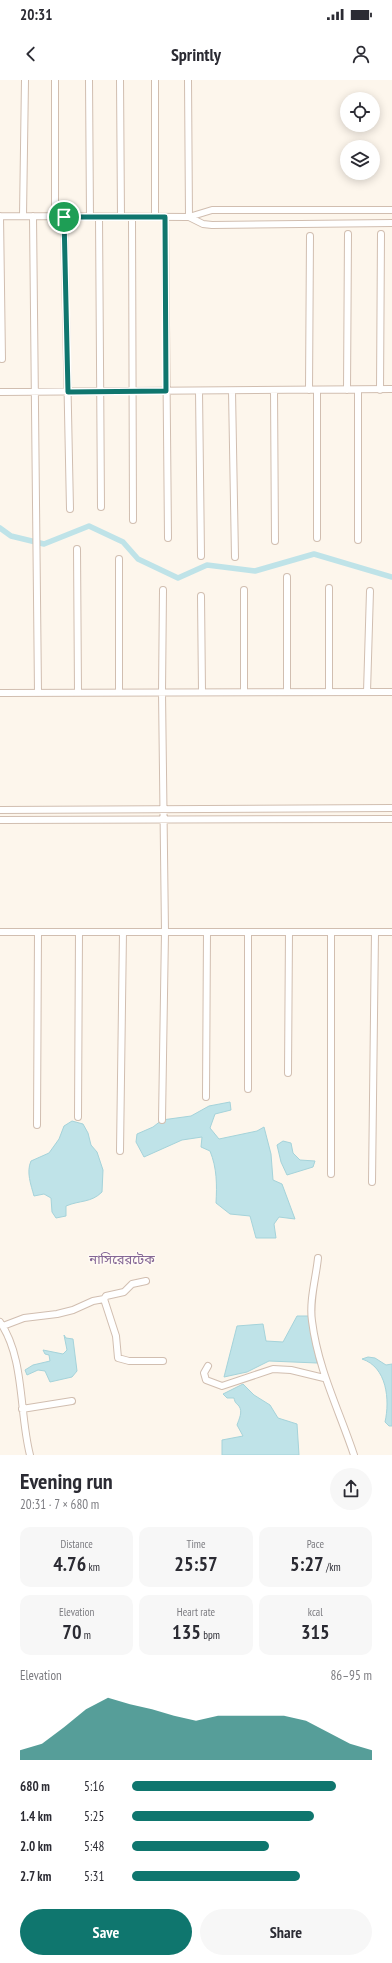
<!DOCTYPE html>
<html lang="en">
<head>
<meta charset="utf-8">
<style>
  :root { --surface:#fff; --page:#f7f7f7; --text:#2b2b33; --muted:#7c7c81; --accent:#0f766e }
  body { margin:0; font-family:"PT Sans Narrow","Noto Sans Bengali",sans-serif; background:var(--page); color:var(--text); height:100vh; display:flex; flex-direction:column; font-size:15px; white-space:nowrap }
  * { box-sizing:border-box; margin:0 }
  p { font-size:13px; color:var(--muted) }
  .icon { flex:none; width:22px; height:22px; fill:none; stroke:currentColor; stroke-width:2; stroke-linecap:round; stroke-linejoin:round }
  .map { position:relative; height:1375px; overflow:hidden }
  .sheet { display:flex; flex-direction:column; background:var(--surface); flex:1 }
  .sheet>* { flex:none }
  .fabs { position:absolute; left:340px; top:12px; display:grid; gap:8px }
  .fabs a { display:grid; place-items:center; width:40px; height:40px; border-radius:50%; background:var(--surface); box-shadow:0 2px 10px #0003; font-size:20px }
  .pin { position:absolute; display:grid; place-items:center; width:34px; height:34px; color:#fff; margin:-17px; border:2px solid #fff; border-radius:50%; box-shadow:0 1px 4px #0007 }
  .round { display:grid; place-items:center; flex:none; width:42px; height:42px; border-radius:21px; background:var(--page) }
  .overview { display:flex; align-items:center; justify-content:space-between; height:68px; padding:0 20px }
  h1 { font-size:22px; font-weight:800; line-height:30px }
  .stats { display:grid; grid-template-columns:repeat(3,1fr); gap:6px; height:68px; padding:4px 20px }
  .stats div { display:grid; align-content:center; border-radius:10px; background:var(--page); text-align:center }
  .stats b { font-size:20px; font-weight:800 }
  .stats small { font-size:11px; font-weight:400 }
  .stats p { font-size:11px }
  .chart { height:112px; padding:8px 20px }
  .chart p { display:flex; justify-content:space-between }
  .chart svg { width:100%; height:72px; margin-top:4px; fill:var(--accent); opacity:.7 }
  .primary-button { display:flex; gap:8px; margin-top:auto; padding:8px 20px }
  .primary-button a { flex:1; height:46px; border-radius:24px; background:var(--accent); color:#fff; font-size:16px; font-weight:800; line-height:46px; text-align:center }
  .primary-button a+a { background:var(--page); color:var(--text) }
  ul { padding:0 20px; list-style:none; font-size:13px }
  li { display:grid; grid-template-columns:64px 48px 1fr; align-items:center; height:30px }
  li i { height:10px; border-radius:5px; background:var(--accent) }
  .status { display:flex; justify-content:space-between; align-items:center; height:28px; padding:0 20px; background:var(--surface); direction:ltr }
  .status svg { height:11px; fill:currentColor }
  header { display:flex; justify-content:space-between; align-items:center; height:52px; padding:0 20px; background:var(--surface); font-size:18px; font-weight:800 }
  .map>svg:first-child { display:block }
  .water { fill:#bfe3e8; stroke:#a5d3da }
  .lines { fill:none; stroke-linecap:round; stroke-linejoin:round }
  .canal { stroke:#bfe3e8; stroke-width:5.5 }
  .minor-casing { stroke:#d1beb0; stroke-width:8 }
  .minor { stroke:#fff; stroke-width:6 }
  .route-casing { stroke:#fff; stroke-width:8 }
  .route { stroke:#0f766e; stroke-width:5 }
  .labels { text-anchor:middle; dominant-baseline:central; stroke-width:3; stroke-linejoin:round; paint-order:stroke }
  .quarter-label { font-size:13px; fill:#846695; stroke:#fffaf3 }
</style>
</head>
<body>
<div class="status"><b>20:31</b><svg viewBox="0 0 49 12"><path d="M0 12V9h3v3zM5 12V6h3v6zM10 12V3h3v9zM15 12V0h3v12zM26 1h20v11H26zM47 4h2v5h-2z"/></svg></div>
<header><svg class="icon" aria-label="back" viewBox="0 0 24 24"><path d="M15 5l-7 7 7 7"/></svg>Sprintly<svg class="icon" aria-label="person" viewBox="0 0 24 24"><circle cx="12" cy="8" r="4"/><path d="M4 21q1-7 8-7t8 7"/></svg></header>
<div class="map">
<svg width="392" height="1375" viewBox="0 0 392 1375">
  <rect width="100%" height="100%" fill="#fdf6ec"/>
  <!-- water -->
  <path class="water" d="M230,1022L231,1030L215,1034L210,1048L219,1059L257,1051L264,1047L271,1074L273,1100L282,1104L295,1139L279,1137L274,1144L276,1158H256L250,1136L230,1134L216,1123C217,1105 217,1088 210,1071L201,1067L202,1057L182,1060L144,1077L136,1062L137,1054L153,1047L162,1040L191,1036L209,1026Z
    M72,1041L83,1044L88,1053L91,1065L97,1072L103,1090L102,1112C91,1123 80,1120 66,1126V1136L56,1138L52,1132L51,1118L44,1114L34,1116C31,1105 26,1092 31,1081L49,1073L59,1059L64,1046Z
    M283,1061L291,1063L293,1073L300,1080L315,1081L313,1087L287,1095L281,1082L277,1065Z
    M297,1236H309L317,1283L269,1281L247,1292L224,1297L237,1246L263,1244L266,1261L283,1262Z
    M64,1255L66,1258L73,1259L77,1291L72,1297L50,1302L45,1291L38,1290L27,1295L25,1290L33,1285L50,1281L49,1275L45,1274L43,1270L63,1274L67,1270Z
    M368,1277L375,1278L386,1285L392,1284V1346H389L385,1342C390,1320 387,1287 362,1279Z
    M243,1304L254,1315L270,1325L278,1338L297,1344L299,1375H222V1360L243,1356L237,1345C239,1339 243,1332 239,1326C236,1323 235,1323 234,1318H227L223,1314Z"/>
  <g class="lines">
    <!-- canal -->
    <path class="canal" d="M0,448L11,456L44,464L89,446L123,462L138,479L178,498L207,485L255,491L314,474L392,497"/>
    <defs>
      <path id="minor" d="M89,0L90,137
        M120,0L121,137
        M155,0V137
        M188,0L189,137
        M0,136L189,137L212,130H392
        M0,136L2,279
        M23,136L25,0
        M33,136L38,613
        M55,137V0
        M64,137L70,429
        M99,137L101,427
        M132,137L133,440
        M165,137L168,458
        M189,137L203,144L212,145L392,143
        M274,310L275,461
        M309,310L310,156
        M347,310L348,154
        M358,310V460
        M380,310L381,154
        M199,311L201,476
        M232,311L235,477
        M0,312L392,309
        M317,458V310
        M77,469L78,613
        M119,479V612
        M287,497V612
        M201,516L202,612
        M244,612V510
        M329,612V508
        M367,612L370,511
        M0,613L392,612
        M0,730L392,728
        M0,740L392,739
        M0,852H392
        M288,993L289,852
        M248,1009V852
        M206,1017L207,852
        M78,1037L79,852
        M162,1040L165,852L162,612L163,510
        M37,1045L38,852
        M120,1071L123,852
        M331,1094V852
        M372,1102L375,852
        M318,1178C316,1198 309,1221 312,1241C318,1289 339,1330 354,1375
        M104,1219L116,1256L118,1278L129,1281H163
        M0,1242C25,1278 19,1333 30,1375
        M3,1246L24,1238L57,1234L73,1230L93,1221L104,1219L106,1216L124,1212L132,1204L146,1201
        M208,1286L204,1293L206,1300L222,1306L273,1289L291,1290L324,1298
        M22,1329L72,1321"/>
    </defs>
    <!-- minor casing -->
    <use href="#minor" class="minor-casing"/>
    <!-- minor -->
    <use href="#minor" class="minor"/>
  </g>
  <g class="lines">
    <defs>
      <path id="route" d="M64,137H165L166,311L68,312Z"/>
    </defs>
    <!-- route casing -->
    <use href="#route" class="route-casing"/>
    <!-- route -->
    <use href="#route" class="route"/>
  </g>
  <g class="labels">
    <!-- quarter labels -->
    <g class="quarter-label">
      <text x="122" y="1179">নাসিরেরটেক</text>
    </g>
  </g>
</svg>
<div class="fabs">
<a><svg class="icon" aria-label="locate" viewBox="0 0 24 24"><circle cx="12" cy="12" r="6"/><path d="M12 2v4M12 18v4M2 12h4M18 12h4"/></svg></a>
<a><svg class="icon" aria-label="layers" viewBox="0 0 24 24"><path d="M12 4l9 5-9 5-9-5zM3 14l9 5 9-5"/></svg></a>
</div>
<div class="pin" style="left:64px;top:137px;background:#1e9e55"><svg class="icon" aria-label="arrive" viewBox="0 0 24 24"><path d="M6 21V4h12l-3 4 3 4H6"/></svg></div>
</div>
<section class="sheet">
<div class="overview"><div><h1>Evening run</h1><p>20:31 · 7 × 680 m</p></div><a class="round"><svg class="icon" aria-label="share" viewBox="0 0 24 24"><path d="M12 15V3M7 8l5-5 5 5M5 13v7h14v-7"/></svg></a></div>
<div class="stats">
<div><p>Distance</p><b>4.76<small> km</small></b></div>
<div><p>Time</p><b>25:57</b></div>
<div><p>Pace</p><b>5:27<small> /km</small></b></div>
</div>
<div class="stats">
<div><p>Elevation</p><b>70<small> m</small></b></div>
<div><p>Heart rate</p><b>135<small> bpm</small></b></div>
<div><p>kcal</p><b>315</b></div>
</div>
<div class="chart"><p><span>Elevation</span>86–95 m</p>
<svg viewBox="0 0 160 44" preserveAspectRatio="none"><path d="M0 44V38L10 34L20 24L30 13L40 6L50 10L60 13L70 17L80 20L90 17L100 17L110 17L120 17L130 20L140 27L150 34L160 38V44z"/></svg>
</div>
<ul>
<li><b>680 m</b>5:16<i style="width:85%"></i></li>
<li><b>1.4 km</b>5:25<i style="width:76%"></i></li>
<li><b>2.0 km</b>5:48<i style="width:57%"></i></li>
<li><b>2.7 km</b>5:31<i style="width:70%"></i></li>
</ul>
<div class="primary-button"><a>Save</a><a>Share</a></div>
</section>
</body>
</html>
